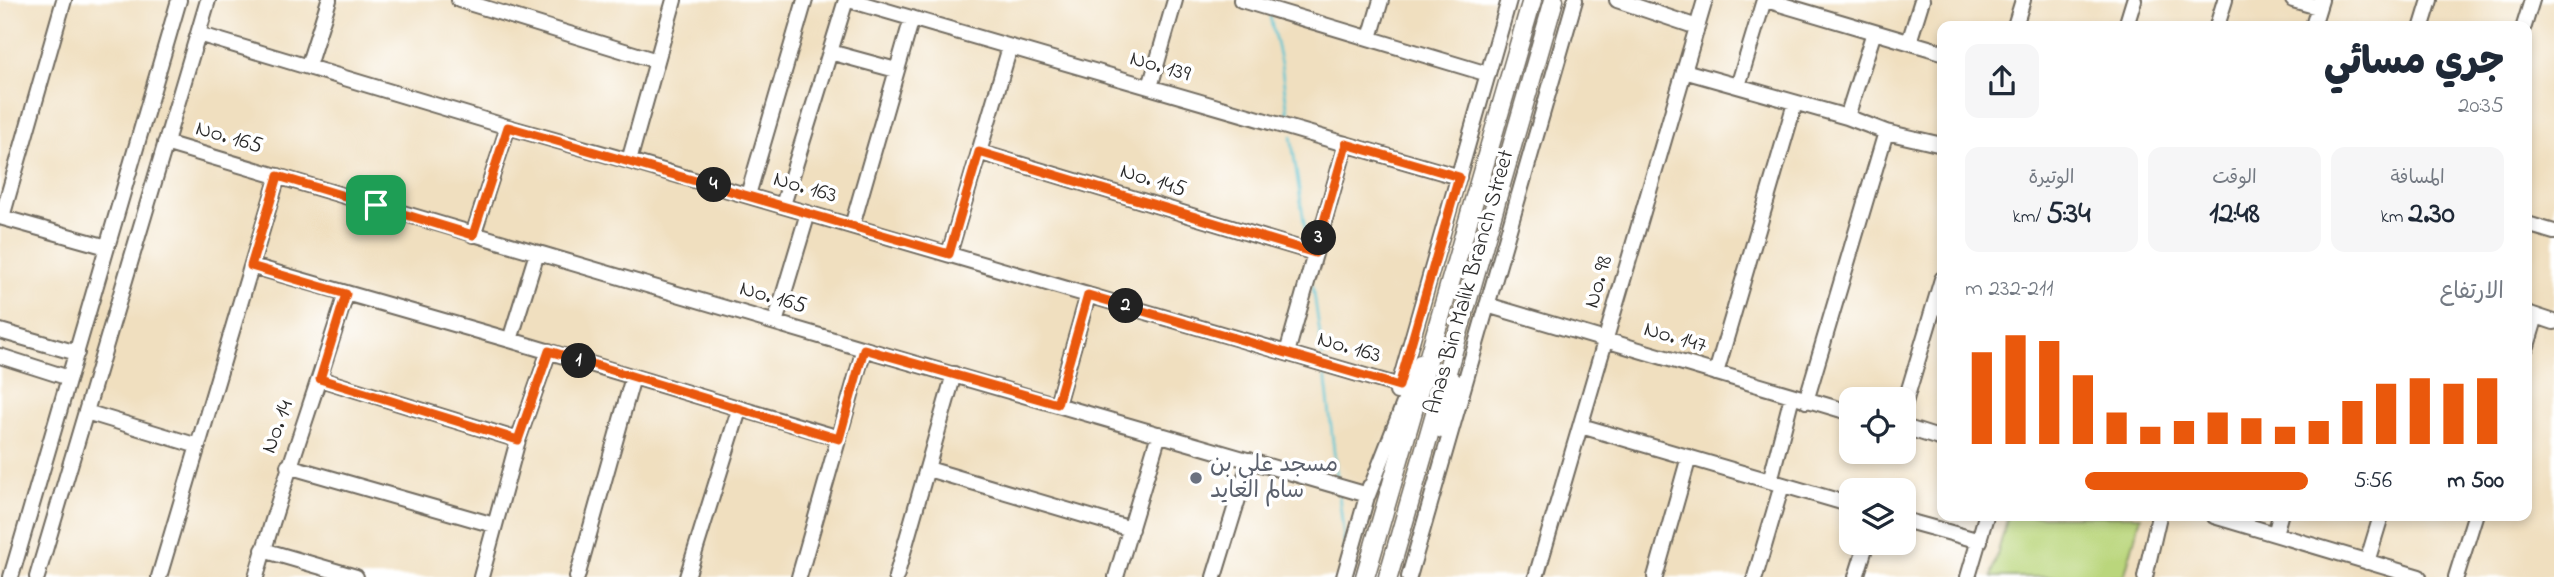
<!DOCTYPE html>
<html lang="ar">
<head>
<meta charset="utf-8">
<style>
  :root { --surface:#fff; --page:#f6f6f7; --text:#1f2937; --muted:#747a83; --accent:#ea580c }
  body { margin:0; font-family:"Indie Flower","Playpen Sans Arabic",sans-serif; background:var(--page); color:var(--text); direction:rtl; height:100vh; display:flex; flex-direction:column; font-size:26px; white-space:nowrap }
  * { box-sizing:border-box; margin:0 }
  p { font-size:23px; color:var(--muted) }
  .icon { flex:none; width:38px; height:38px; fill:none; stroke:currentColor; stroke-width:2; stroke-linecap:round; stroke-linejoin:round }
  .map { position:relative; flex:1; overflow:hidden; direction:ltr }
  .panel { position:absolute; left:1937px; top:21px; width:595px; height:500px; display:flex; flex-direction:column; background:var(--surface); border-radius:14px; box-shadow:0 4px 10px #0003; direction:rtl }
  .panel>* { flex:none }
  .tools { position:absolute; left:1839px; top:387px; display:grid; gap:14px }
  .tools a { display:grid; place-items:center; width:77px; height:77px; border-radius:14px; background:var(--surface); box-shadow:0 4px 10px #0003; font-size:35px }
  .pin { position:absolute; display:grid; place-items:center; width:60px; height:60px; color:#fff; margin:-30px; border-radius:14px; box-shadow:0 4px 10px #0006 }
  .km { position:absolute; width:35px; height:35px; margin:-18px; border-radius:50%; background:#222; color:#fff; font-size:19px; line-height:35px; text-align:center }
  .round { display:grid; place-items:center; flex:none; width:74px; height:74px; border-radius:14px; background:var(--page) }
  .head { display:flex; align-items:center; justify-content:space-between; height:119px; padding:0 28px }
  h1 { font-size:38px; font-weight:800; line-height:52px }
  .figures { display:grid; grid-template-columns:repeat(3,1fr); gap:10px; height:119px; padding:7px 28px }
  .figures div { display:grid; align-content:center; border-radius:14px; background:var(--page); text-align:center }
  .figures b { font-size:30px; font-weight:800 }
  .figures small { font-size:19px; font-weight:400 }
  .figures p { font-size:19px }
  .chart { height:196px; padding:14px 28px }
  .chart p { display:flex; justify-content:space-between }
  .chart svg { width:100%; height:126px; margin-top:7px; stroke:var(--accent); stroke-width:6 }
  ul { padding:0 28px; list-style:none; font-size:23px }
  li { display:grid; grid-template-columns:112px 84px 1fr; align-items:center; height:52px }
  li i { height:18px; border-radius:9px; background:var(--accent) }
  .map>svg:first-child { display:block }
  .green { fill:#bad67b; stroke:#728053; stroke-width:2 }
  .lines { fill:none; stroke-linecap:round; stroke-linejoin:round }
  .stream { stroke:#57c3d2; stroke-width:2.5 }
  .minor-casing { stroke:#706a5f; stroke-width:18 }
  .major-casing { stroke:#706a5f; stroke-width:21 }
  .minor { stroke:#fff; stroke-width:14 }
  .major { stroke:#fff; stroke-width:18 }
  .route-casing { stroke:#fff; stroke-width:14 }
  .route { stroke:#ea580c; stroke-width:9 }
  .worship-dot { fill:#6b7280; stroke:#fff; stroke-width:2.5 }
  .labels { text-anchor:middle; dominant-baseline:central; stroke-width:7; stroke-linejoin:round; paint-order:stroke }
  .street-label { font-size:23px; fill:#2b2b2b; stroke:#fff }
  .worship-label { font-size:23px; fill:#5b616d; stroke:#fff; text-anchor:start }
</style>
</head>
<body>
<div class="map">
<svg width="2554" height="577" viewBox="0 0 2554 577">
  <rect width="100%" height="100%" fill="#fff"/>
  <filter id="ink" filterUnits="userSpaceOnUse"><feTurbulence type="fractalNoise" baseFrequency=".0143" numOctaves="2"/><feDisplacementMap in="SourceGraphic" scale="14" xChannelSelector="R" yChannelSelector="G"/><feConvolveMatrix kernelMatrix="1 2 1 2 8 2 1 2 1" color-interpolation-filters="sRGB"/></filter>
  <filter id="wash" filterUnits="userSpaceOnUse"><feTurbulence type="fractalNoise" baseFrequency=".00686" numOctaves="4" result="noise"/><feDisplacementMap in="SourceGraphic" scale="28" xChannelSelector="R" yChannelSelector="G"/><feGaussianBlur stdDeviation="1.57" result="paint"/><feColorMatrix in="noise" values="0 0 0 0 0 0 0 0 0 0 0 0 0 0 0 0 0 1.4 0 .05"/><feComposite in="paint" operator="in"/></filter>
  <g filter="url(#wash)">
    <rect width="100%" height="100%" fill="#f0dfbf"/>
    <!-- green -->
    <path class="green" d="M2008,516H2141L2124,577H1991Z"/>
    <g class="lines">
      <!-- stream -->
      <path class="stream" d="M1270,17L1281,64L1289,120
        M1291,136L1307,242
        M1313,286L1323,356
        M1325,372L1337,478
        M1339,494L1345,549"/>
    </g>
  </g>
  <g filter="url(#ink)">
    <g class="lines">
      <defs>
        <path id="minor" d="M459,0L657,61
          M849,0L1459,177
          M1241,0L1488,74
          M1617,0L1697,27
          M1766,0L1942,52
          M2293,0L2318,7
          M2015,26L2023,0
          M2126,26L2134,0
          M2217,26L2225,0
          M2313,26L2321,0
          M2422,26L2430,0
          M2524,26L2532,0
          M198,34L508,127L629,161L1399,386
          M1370,38L1381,0
          M1909,42L1922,0
          M830,52L896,70
          M308,66L329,0
          M1684,71L1847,117L1886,132L1942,145
          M1738,86L1764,0
          M1150,87L1175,0
          M1847,117L1874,32
          M165,143L864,349L1368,495L1420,362
          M979,152L1315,253
          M629,161L674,0
          M748,195L805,0
          M783,205L846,0
          M0,217L107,247
          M2,217L64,0
          M2527,224L2554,232
          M852,226L912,18
          M473,235L508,127
          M949,254L1010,47
          M252,266L510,340L839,438
          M1487,305L1852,413
          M2527,313L2554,322
          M775,323L808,213
          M0,331L77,353
          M510,340L537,253
          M2527,346L2536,316
          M1287,353L1346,144
          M0,356L69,378
          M1716,373L1795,103
          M320,379L518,440
          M1397,392L1509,0
          M1806,401L1886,132
          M1057,404L1088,295
          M1904,406L1942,279
          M86,412L198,446
          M1581,426L1852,505
          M1904,427L1942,439
          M1442,431L1453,379
          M288,466L494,525
          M928,469L1131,529
          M1770,481L1792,396
          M2214,516L2419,577
          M1904,520L1980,541
          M2275,534L2280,516
          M263,550L356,577
          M2367,562L2381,516
          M11,577L179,0
          M37,577L208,0
          M159,577L278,176
          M256,577C283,481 317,389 346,294
          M481,577L518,440L549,351
          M577,577L633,377
          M687,577L739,410
          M799,577L864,349
          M896,577L954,374
          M1116,577L1159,434
          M1214,577L1250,460
          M1344,577L1370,486
          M1409,577L1575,0
          M1536,577L1705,0
          M1655,577L1689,457
          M1755,577L1782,485
          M1856,577L1867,542
          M1968,577L1986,516
          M2145,577L2159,516
          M2456,577L2475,516"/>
        <path id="major" d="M1365,577L1532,0
          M1388,577L1554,0"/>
      </defs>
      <!-- minor casing -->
      <use href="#minor" class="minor-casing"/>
      <!-- major casing -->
      <use href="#major" class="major-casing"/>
      <!-- minor -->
      <use href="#minor" class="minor"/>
      <!-- major -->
      <use href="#major" class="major"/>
    </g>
  </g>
  <g class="lines" filter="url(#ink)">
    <defs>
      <path id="route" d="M508,127L949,254L979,152L1315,253L1346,144L1459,177L1399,386L1088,295L1057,404L864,349L839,439L549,351L518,440L320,379L346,294L251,266L278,176L473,235Z"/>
    </defs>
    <!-- route casing -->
    <use href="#route" class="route-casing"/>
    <!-- route -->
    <use href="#route" class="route"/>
  </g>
  <!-- markers -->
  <circle class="worship-dot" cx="1196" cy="478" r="7"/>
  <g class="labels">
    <!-- street labels -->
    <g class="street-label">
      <text transform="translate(1160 67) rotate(16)">No. 139</text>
      <text transform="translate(229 138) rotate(16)">No. 165</text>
      <text transform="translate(1153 181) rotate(17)">No. 145</text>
      <text transform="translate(805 188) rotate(16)">No. 163</text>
      <text transform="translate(1470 282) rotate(-74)">Anas Bin Malik Branch Street</text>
      <text transform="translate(1599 282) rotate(-74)">No. 98</text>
      <text transform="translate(773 298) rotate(16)">No. 165</text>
      <text transform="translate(1675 338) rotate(16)">No. 147</text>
      <text transform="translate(1349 348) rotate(16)">No. 163</text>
      <text transform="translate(278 427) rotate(-70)">No. 14</text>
    </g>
    <!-- worship labels -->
    <g class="worship-label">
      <text x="1210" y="465">مسجد علي بن<tspan x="1210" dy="26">سالم العايد</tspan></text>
    </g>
  </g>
</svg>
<div class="tools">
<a><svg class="icon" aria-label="locate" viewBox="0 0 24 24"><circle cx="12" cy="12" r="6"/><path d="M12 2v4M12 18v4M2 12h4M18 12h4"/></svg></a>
<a><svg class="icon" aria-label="layers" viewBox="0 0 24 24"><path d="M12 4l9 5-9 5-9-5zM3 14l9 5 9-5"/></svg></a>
</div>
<div class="pin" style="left:376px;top:205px;background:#1e9e55"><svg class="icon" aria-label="arrive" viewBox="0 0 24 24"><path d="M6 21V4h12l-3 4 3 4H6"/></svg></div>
<b class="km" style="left:579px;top:361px">1</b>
<b class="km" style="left:1126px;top:306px">2</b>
<b class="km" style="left:1319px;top:238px">3</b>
<b class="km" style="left:714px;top:185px">4</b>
<section class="panel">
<div class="head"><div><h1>جري مسائي</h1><p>20:35</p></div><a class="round"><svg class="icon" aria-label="share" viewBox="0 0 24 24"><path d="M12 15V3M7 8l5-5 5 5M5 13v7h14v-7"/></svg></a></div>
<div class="figures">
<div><p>المسافة</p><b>2.30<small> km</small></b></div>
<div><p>الوقت</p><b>12:48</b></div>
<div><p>الوتيرة</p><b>5:34<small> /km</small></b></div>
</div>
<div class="chart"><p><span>الارتفاع</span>211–232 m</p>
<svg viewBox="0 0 160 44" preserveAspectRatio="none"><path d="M5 44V12M15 44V6M25 44V8M35 44V20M45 44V33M55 44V38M65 44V36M75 44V33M85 44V35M95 44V38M105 44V36M115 44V29M125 44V23M135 44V21M145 44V23M155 44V21"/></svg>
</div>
<ul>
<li><b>500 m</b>5:56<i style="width:65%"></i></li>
</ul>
</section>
</div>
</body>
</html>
